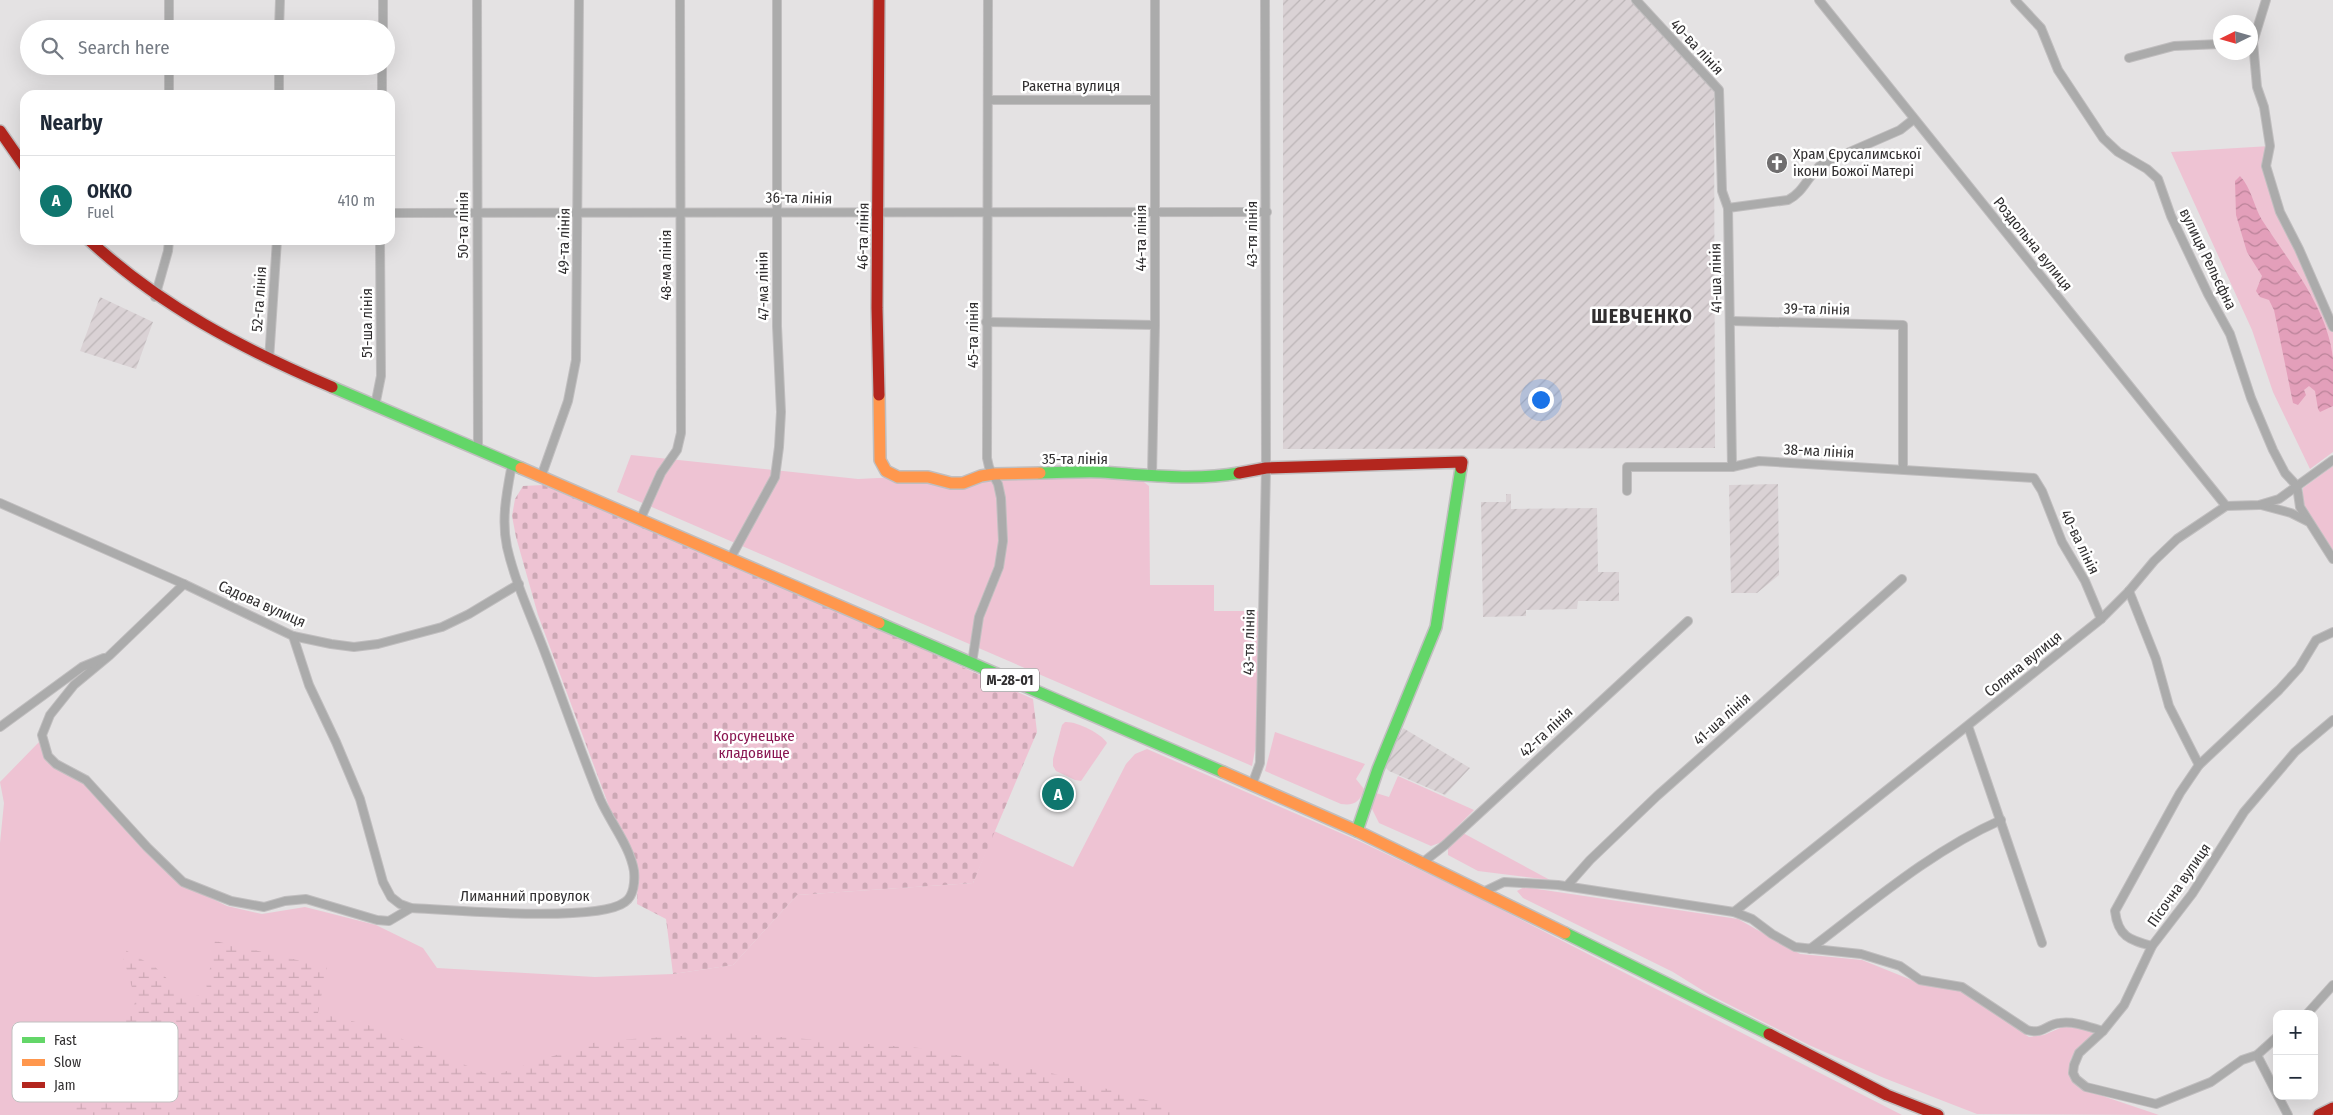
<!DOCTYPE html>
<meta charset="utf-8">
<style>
:root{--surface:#fff;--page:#f2f2f3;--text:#1f2937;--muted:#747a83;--line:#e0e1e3;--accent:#0f766e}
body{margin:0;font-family:"Fira Sans Condensed",sans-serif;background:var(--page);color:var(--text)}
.controls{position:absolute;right:15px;bottom:15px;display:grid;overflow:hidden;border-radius:10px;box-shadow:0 5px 20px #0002}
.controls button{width:45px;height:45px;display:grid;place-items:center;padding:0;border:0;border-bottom:1px solid var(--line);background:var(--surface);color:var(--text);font:25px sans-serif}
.compass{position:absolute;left:2213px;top:15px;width:45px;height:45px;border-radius:50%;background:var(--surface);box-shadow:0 5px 20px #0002;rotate:265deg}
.you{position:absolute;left:1540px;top:399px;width:18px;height:18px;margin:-12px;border:4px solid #fff;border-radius:50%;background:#1a73e8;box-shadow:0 0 0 8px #1a73e833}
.badge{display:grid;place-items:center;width:32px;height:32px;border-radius:50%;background:var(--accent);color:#fff;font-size:16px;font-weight:700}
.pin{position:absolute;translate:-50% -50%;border:2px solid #fff;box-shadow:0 1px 5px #0006}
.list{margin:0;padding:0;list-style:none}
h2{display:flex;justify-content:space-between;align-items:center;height:65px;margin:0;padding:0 20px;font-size:21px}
h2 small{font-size:16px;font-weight:400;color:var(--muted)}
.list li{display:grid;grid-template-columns:32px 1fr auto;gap:15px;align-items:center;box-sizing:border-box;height:90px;padding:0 20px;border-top:1px solid var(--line)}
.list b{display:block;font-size:19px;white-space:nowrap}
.list p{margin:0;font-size:16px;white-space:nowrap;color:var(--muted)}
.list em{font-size:16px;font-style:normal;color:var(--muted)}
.icon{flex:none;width:28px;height:28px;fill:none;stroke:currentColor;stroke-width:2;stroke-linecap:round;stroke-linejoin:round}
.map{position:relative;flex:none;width:2333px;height:1115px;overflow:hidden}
.search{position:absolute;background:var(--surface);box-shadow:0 5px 20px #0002;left:20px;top:20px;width:375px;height:55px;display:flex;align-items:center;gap:12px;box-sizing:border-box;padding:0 18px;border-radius:28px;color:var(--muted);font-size:19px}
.panel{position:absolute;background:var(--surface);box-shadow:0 5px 20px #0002;left:20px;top:90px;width:375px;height:155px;border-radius:15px}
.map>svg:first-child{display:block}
.industrial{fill:url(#industrial-furrows)}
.green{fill:#eec3d3}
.wetland{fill:url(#wetland-marsh)}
.cemetery{fill:url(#cemetery-stones)}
.water{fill:url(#water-waves)}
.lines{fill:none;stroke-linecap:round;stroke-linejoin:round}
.street-casing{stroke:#c0bebf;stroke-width:10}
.fast-casing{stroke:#c0bebf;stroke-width:14}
.slow-casing{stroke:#c0bebf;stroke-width:14}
.jam-casing{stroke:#c0bebf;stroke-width:14}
.street{stroke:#ababab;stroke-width:8}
.fast{stroke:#63d668;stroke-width:11}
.slow{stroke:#ff974d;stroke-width:11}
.jam{stroke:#b3261e;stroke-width:11}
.labels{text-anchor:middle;stroke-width:5;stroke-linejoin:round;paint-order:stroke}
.shield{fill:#fff;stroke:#6f6d6e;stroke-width:1}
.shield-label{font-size:14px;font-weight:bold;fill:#312f30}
.street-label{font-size:15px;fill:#312f30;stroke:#fff}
.poi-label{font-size:15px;fill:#312f30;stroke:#fff;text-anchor:start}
.park-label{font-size:15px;fill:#891651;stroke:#fff}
.district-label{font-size:20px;font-weight:bold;letter-spacing:1px;fill:#312f30;stroke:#fff}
.key{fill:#fff;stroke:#c1c1c1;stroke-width:1}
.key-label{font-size:14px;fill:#312f30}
</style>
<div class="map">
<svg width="2333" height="1115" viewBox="0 0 2333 1115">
<defs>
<pattern id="industrial-furrows" width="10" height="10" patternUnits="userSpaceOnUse" patternTransform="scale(1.25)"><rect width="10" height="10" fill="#dad2d5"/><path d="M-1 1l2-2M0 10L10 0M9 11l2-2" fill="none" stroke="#bcb5b7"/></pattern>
<pattern id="wetland-marsh" width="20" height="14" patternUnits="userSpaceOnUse" patternTransform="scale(1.25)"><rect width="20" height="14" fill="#eec3d3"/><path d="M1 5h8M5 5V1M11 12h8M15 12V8" fill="none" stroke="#cda8b5"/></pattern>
<pattern id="cemetery-stones" width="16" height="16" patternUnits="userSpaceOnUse" patternTransform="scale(1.25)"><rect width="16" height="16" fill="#eec3d3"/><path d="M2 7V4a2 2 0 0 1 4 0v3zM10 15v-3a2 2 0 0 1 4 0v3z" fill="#cda8b5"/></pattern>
<pattern id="water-waves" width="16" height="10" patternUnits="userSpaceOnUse" patternTransform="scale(1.25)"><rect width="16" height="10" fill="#e39fba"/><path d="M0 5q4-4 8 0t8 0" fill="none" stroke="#b98298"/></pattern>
</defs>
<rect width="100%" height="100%" fill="#e4e2e3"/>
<g class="industrial">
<polygon points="1283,0 1632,0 1714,91 1715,448 1283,449"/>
<polygon points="100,297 153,322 136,369 80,351"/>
<polygon points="1778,484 1779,575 1757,593 1731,593 1729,485"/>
<polygon points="1506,494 1511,494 1511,509 1597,508 1598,572 1619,572 1619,601 1578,601 1577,609 1526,610 1526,616 1483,617 1481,502 1506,502"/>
<polygon points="1403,728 1470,768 1445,795 1389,771 1386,768 1387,763"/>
</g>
<g class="green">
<polygon points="2270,146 2266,166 2280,212 2333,327 2333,452 2310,469 2273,392 2252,330 2171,152"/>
<polygon points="631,455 858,479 898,477 951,483 981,476 1136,476 1149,486 1150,585 1214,585 1214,611 1259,611 1256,745 1252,766 617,492"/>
<polygon points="2333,466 2333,550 2303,506 2303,488"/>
<path d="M1065,722C1076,721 1101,733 1107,743L1081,781L1075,780L1056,771L1053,766V759L1062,725Z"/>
<path d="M1275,732L1365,764L1356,779L1364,789C1360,802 1354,806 1341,804L1265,771Z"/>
<polygon points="39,742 47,762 86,783 182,884 227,906 262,914 305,907 376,925 423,948 437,968 595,977 673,974 733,965 797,895 973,883 994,831 1073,867 1126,764 1135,754 1147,749 1359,841 1475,896 1902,1115 0,1115 0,843 4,803 0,782"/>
<polygon points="1398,776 1474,810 1442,842 1431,846 1379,823 1371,807 1376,793 1389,797"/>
<polygon points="1463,833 1550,880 1478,871 1448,855 1448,847"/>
<path d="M1524,887L1738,919L1800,954L1862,960L1919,983L1961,990L2029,1037L2044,1035L2067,1025L2095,1033C2075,1051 2058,1063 2079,1088L2159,1115L1977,1114L1884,1078L1809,1045L1710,995L1673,972L1523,898L1517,891Z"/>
</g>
<polygon class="wetland" points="215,941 327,967 318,1013 368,1025 492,1076 599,1041 731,1033 919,1048 1051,1073 1167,1106 1179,1115 76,1115 82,1044 114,1040 136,1001 120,947 155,967 186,997 205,995"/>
<polygon class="cemetery" points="543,485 810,598 1033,699 1037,732 973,883 797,895 733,965 673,974 666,919 637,904 638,867 610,809 538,615 516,537 512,516 515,499 523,486"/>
<path class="water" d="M2240,176C2251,187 2254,207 2262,220C2289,262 2328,308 2333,359C2333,374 2333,390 2333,406L2320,412L2318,409L2315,391L2309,386L2304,390L2306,395L2298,405L2293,403L2274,310L2269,300L2260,297L2256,291L2262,276L2247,252L2236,215L2235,181Z"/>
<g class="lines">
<g class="street-casing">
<g id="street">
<polyline points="169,0 169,29"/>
<polyline points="477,0 478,450"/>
<polyline points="1636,0 1719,90 1722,191 1728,208 1732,467"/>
<polyline points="1819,0 2226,506"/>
<polyline points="2015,0 2041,28 2058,70 2103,138 2118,152 2147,169 2158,179 2171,216 2208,294 2230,334 2251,398 2273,450 2285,473 2297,486 2300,507 2333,559"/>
<polyline points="2266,0 2253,42 2257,87 2264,107 2270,146 2266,166 2280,212 2299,249 2333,327"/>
<polyline points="279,29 280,0"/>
<polyline points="383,29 383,0"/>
<polyline points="2129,58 2174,46 2220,44"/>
<polyline points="169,66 169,95"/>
<polyline points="279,95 279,66"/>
<polyline points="382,95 382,66"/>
<polyline points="988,100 1154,100"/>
<path d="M1728,208L1788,200C1804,192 1808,175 1822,164L1900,130L1914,119"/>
<polyline points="390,213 1267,212"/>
<polyline points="155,297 168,251 169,240"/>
<polyline points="1731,321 1903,325 1903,469"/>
<polyline points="986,322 1155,325"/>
<polyline points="269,360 277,240"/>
<polyline points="375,406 381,376 380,240"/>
<polyline points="1152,475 1155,325 1155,0"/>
<polyline points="541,477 568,401 576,360 579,0"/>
<polyline points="1627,491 1627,467 1732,467 1759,461 2034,478 2042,491 2062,542 2085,581 2101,619"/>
<polyline points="0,503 184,584 293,636 331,644 354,647 378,644 442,627 469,614 519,584"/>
<polyline points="2261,505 2291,513 2307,521"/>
<polyline points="640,520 661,473 677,450 681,433 680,0"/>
<polyline points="730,559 775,477 779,447 781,412 777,326 777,0"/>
<polyline points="184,584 109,656 74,685 50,715 42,735 48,756 56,764 86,780 147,847 183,882 231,901 264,907 285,901 306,899 377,920 389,921 411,908"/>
<polyline points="2129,591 2156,659 2169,706 2199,765"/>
<path d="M293,636L309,685L336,742L360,799L383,882L391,897L400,904L411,908C451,910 598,923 625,902C634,896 635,881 634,871C630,846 610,822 600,799C580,750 563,700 544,650C531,616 515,582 507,547C501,519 507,491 512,464"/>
<polyline points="972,663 979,617 999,567 1003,541 1001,498 998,484 989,467 987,458 988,0"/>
<polyline points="1968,726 2042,943"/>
<polyline points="0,727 82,667 104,658"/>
<polyline points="1252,785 1260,763 1266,468 1265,0"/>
<polyline points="1422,863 1445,845 1688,621"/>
<polyline points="1567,886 1590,860 1657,796 1902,579"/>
<path d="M1483,892L1504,882L1558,885L1734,912L1752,919L1772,934L1795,947L1861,954L1900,966L1920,980L1962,987L2027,1030C2044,1035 2046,1024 2060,1023C2075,1021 2089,1027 2103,1031"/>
<polyline points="1734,912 2101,619 2129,591 2154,561 2177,539 2226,506 2259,505 2279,499 2333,460"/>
<path d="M2152,946C2130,940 2118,937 2115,911L2180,793L2199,765L2279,690L2299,668L2316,640L2333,632"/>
<path d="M1810,949C1871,903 1931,851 2001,820"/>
<polyline points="2307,1014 2333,985"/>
<polyline points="2277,1037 2257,1055 2242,1060 2211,1082 2156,1104 2086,1087 2076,1079 2073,1073 2074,1065 2079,1053 2103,1031 2124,1005 2152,946 2192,894 2244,812 2295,752 2333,720"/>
<polyline points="2257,1055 2277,1094"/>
<polyline points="2278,1096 2288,1115"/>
</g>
</g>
<g class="fast-casing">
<g id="fast">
<polyline points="332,387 521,468"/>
<path d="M1040,473C1060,473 1081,471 1101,472C1147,475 1193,481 1239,473"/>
<polyline points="879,623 1223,772"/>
<polyline points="1357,831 1378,769 1436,627 1461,468"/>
<polyline points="1565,933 1769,1034"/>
</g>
</g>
<g class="slow-casing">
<g id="slow">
<polyline points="879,395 880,460 886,471 898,477 928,477 951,483 963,483 981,476 994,474 1040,473"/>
<polyline points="521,468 879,623"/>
<polyline points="1223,772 1357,831 1565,933"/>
</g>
</g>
<g class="jam-casing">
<g id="jam">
<polyline points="0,131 25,167"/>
<path d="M89,240C160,306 243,349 332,387"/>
<polyline points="879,395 877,308 879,0"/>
<polyline points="1239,473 1266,468 1462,462 1461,468"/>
<polyline points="1769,1034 1887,1095 1938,1115"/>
<polyline points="2319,1115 2333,1108"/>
</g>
</g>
<use href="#street" class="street"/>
<use href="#fast" class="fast"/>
<use href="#slow" class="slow"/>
<use href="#jam" class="jam"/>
</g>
<defs>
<g id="church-disc" transform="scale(1.125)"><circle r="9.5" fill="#706e6f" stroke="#fff"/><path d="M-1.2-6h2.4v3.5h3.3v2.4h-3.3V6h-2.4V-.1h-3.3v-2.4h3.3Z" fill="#fff"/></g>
</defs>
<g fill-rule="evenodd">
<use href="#church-disc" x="1777" y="163"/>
</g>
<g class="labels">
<rect class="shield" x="981" y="668.5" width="58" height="23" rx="4"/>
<g class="shield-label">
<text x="1010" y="685">М-28-01</text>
</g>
<g class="street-label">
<text transform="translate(1697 47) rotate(47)" y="5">40-ва лінія</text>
<text x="1071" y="91">Ракетна вулиця</text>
<text transform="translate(799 198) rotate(1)" y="5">36-та лінія</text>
<text transform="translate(463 225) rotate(-90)" y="5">50-та лінія</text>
<text transform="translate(1252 234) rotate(-90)" y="5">43-тя лінія</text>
<text transform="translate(863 236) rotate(-89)" y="5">46-та лінія</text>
<text transform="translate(1141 238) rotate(-90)" y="5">44-та лінія</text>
<text transform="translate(564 241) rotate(-89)" y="5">49-та лінія</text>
<text transform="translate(2033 244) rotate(51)" y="5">Роздольна вулиця</text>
<text transform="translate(2208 259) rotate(64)" y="5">вулиця Рельєфна</text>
<text transform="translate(666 265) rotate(-90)" y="5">48-ма лінія</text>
<text transform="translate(1716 278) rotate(-91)" y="5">41-ша лінія</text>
<text transform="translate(763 286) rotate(-91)" y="5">47-ма лінія</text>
<text transform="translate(259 299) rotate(-86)" y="5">52-га лінія</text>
<text transform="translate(1817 309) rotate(1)" y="5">39-та лінія</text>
<text transform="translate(367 323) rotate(-90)" y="5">51-ша лінія</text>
<text transform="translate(973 335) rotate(-90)" y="5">45-та лінія</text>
<text transform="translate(1819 451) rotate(3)" y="5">38-ма лінія</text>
<text x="1075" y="464">35-та лінія</text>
<text transform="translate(2080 542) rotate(64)" y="5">40-ва лінія</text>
<text transform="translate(262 604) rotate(24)" y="5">Садова вулиця</text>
<text transform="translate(1249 642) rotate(-89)" y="5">43-тя лінія</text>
<text transform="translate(2023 664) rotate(-39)" y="5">Соляна вулиця</text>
<text transform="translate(1722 719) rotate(-42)" y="5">41-ша лінія</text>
<text transform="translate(1546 732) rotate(-43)" y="5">42-га лінія</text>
<text transform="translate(2179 885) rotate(-55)" y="5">Пісочна вулиця</text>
<text x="525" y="901">Лиманний провулок</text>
</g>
<g class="poi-label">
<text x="1793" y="159">Храм Єрусалимської<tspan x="1793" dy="17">ікони Божої Матері</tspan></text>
</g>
<g class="park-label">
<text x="754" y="741">Корсунецьке<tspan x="754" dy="17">кладовище</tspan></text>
</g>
<g class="district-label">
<text x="1642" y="323">ШЕВЧЕНКО</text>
</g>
</g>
<rect x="12" y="1022" width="166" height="80" rx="8" class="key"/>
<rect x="22" y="1037" width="23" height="6" fill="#63d668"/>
<rect x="22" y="1059" width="23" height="7" fill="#ff974d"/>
<rect x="22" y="1082" width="23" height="6" fill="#b3261e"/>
<g class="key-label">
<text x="54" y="1045">Fast</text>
<text x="54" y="1067">Slow</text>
<text x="54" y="1090">Jam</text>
</g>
</svg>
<div class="controls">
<button>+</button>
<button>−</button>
</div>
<svg class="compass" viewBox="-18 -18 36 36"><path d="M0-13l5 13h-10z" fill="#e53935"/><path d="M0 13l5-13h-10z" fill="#747a83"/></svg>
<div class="you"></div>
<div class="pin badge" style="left:1058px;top:794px">A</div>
<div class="search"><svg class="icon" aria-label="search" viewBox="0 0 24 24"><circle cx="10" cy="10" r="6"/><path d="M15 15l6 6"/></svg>Search here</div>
<section class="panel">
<h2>Nearby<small></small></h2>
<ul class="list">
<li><span class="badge">A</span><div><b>ОККО</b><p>Fuel</p></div><em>410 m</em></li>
</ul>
</section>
</div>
